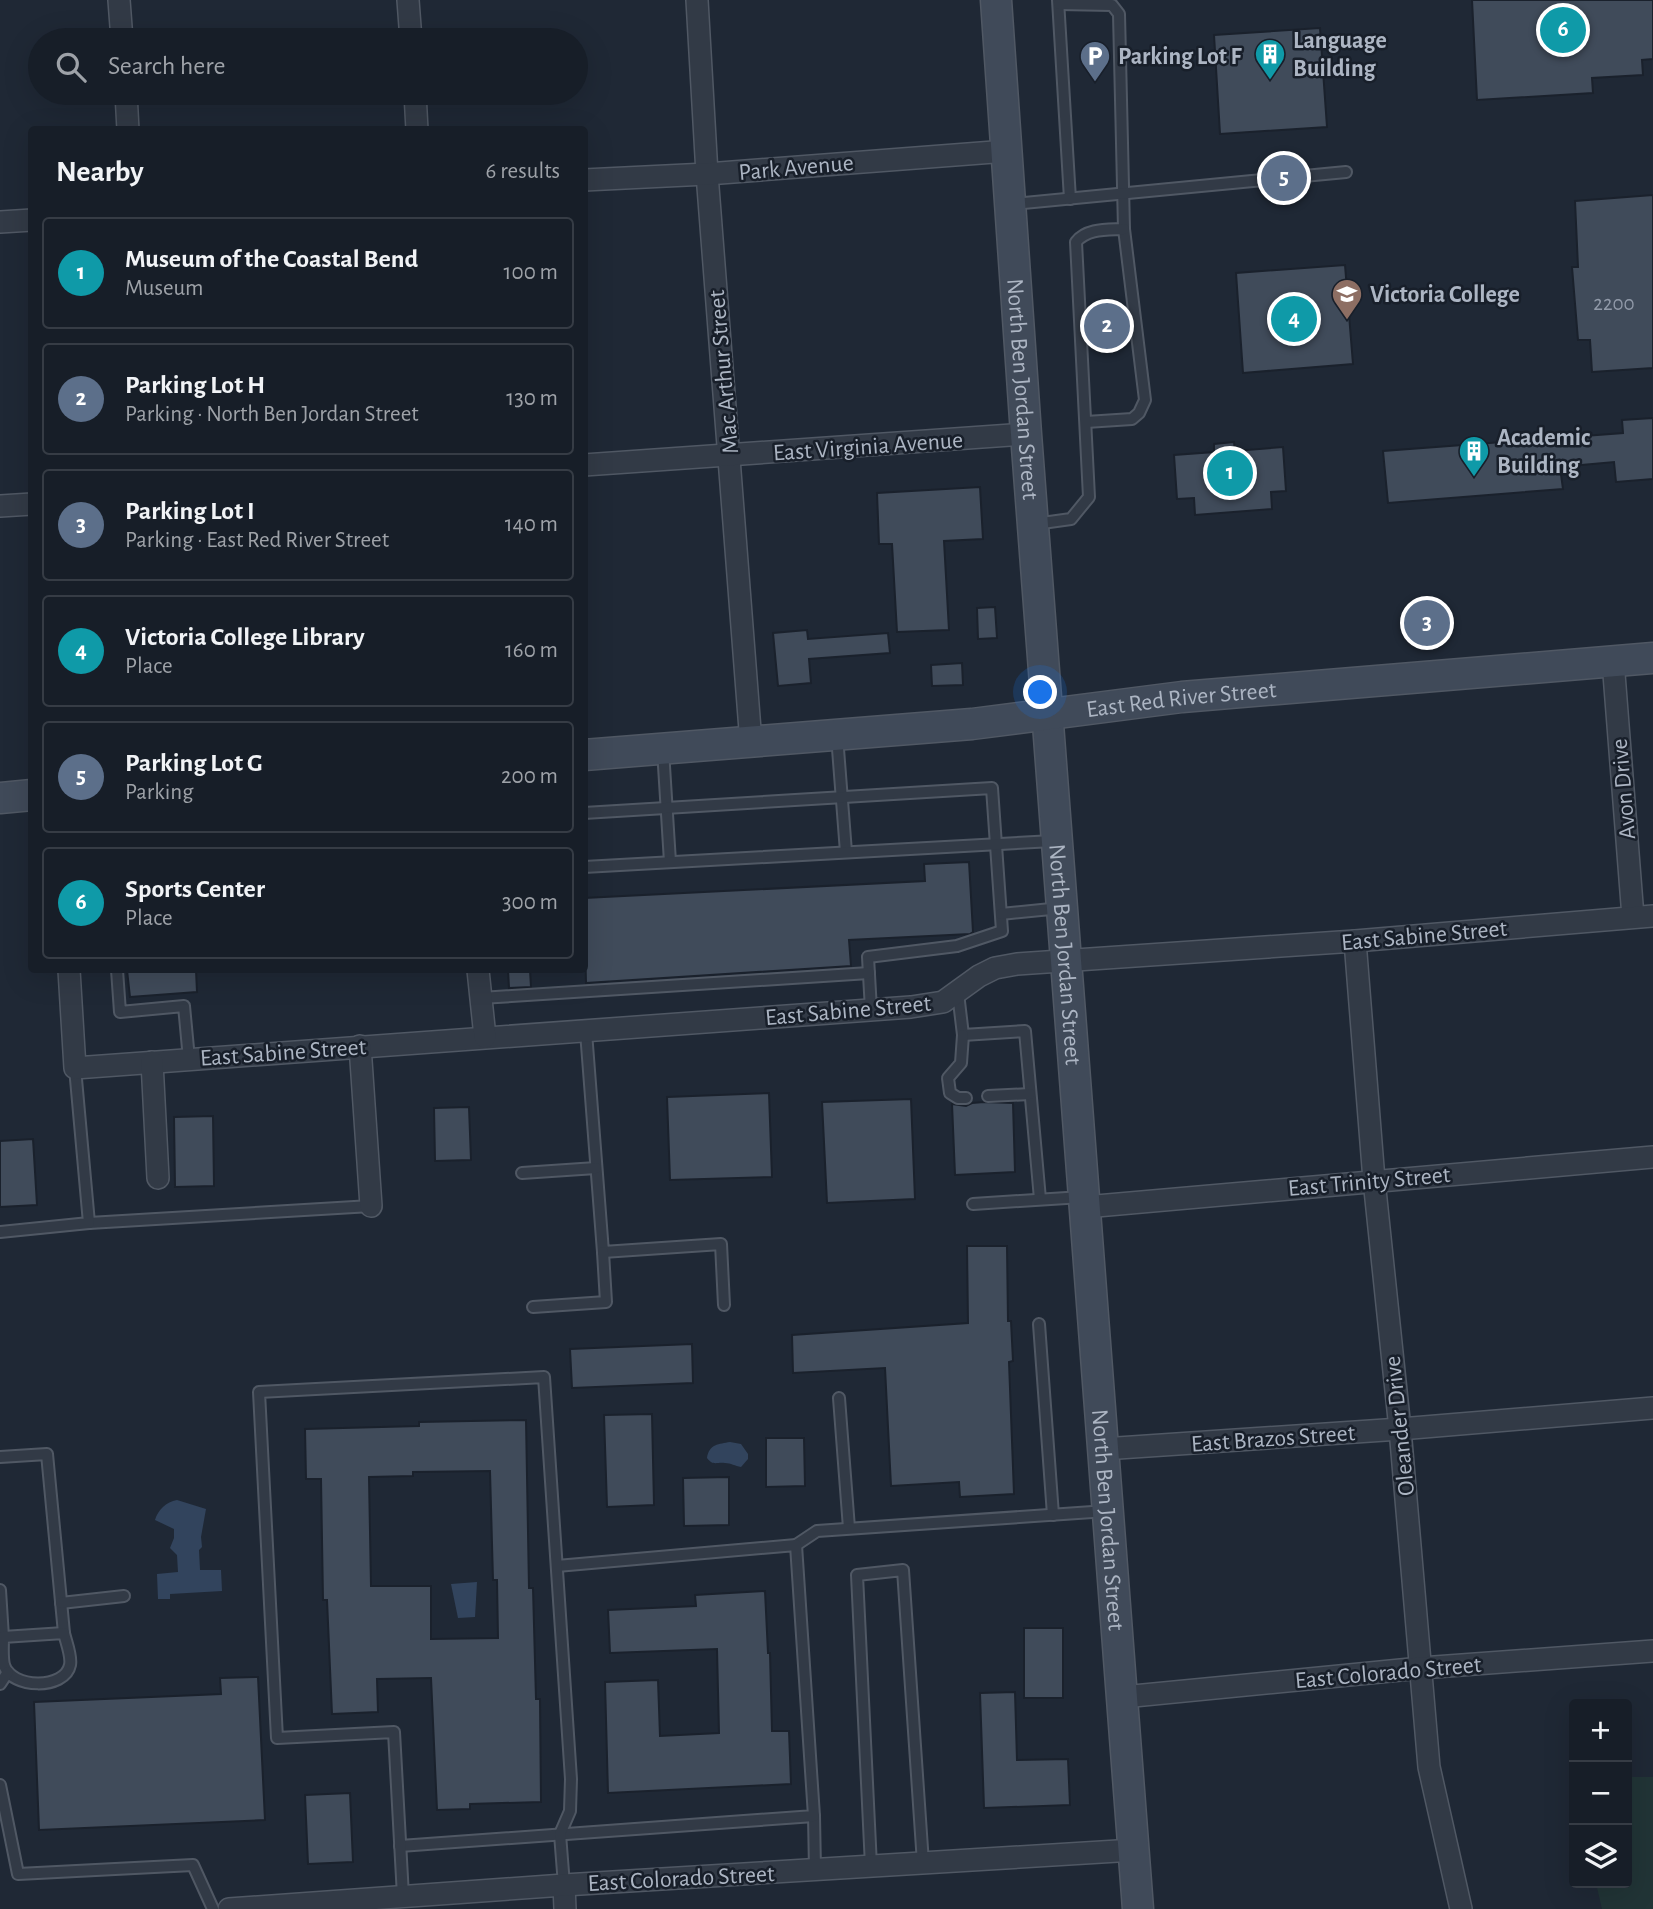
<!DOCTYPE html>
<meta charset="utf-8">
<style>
:root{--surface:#171e28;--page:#242b34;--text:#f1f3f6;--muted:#9ea2a8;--line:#363c45;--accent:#8c9099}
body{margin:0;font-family:"Alegreya Sans",sans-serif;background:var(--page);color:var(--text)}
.controls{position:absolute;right:21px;bottom:21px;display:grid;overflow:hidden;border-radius:7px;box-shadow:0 7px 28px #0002}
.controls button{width:63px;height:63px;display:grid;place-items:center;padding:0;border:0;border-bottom:2px solid var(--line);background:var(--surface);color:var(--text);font:35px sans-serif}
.you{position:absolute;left:1041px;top:693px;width:24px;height:24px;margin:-18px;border:5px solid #fff;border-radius:50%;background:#1a73e8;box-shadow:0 0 0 10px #1a73e833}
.badge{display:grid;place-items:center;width:46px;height:46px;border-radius:50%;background:var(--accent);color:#fff;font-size:23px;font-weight:700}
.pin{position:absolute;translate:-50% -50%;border:4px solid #fff;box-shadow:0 2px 7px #0006}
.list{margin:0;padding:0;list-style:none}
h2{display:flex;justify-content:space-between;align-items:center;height:91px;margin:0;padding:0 28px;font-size:30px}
h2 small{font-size:23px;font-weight:400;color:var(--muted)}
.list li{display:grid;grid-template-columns:46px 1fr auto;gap:21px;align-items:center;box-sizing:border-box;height:112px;margin:0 14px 14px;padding:0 14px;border:2px solid var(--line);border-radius:7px}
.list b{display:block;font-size:26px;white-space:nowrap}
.list p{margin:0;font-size:23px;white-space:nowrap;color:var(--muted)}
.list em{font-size:23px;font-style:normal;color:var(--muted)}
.icon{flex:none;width:38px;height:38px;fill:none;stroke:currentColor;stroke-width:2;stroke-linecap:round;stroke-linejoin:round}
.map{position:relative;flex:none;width:1653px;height:1909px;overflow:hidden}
.search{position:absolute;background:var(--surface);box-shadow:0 7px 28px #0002;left:28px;top:28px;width:560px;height:77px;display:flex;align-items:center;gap:18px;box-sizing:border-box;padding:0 24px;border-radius:38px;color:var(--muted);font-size:26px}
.panel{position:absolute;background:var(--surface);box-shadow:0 7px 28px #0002;left:28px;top:126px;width:560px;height:847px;border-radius:7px}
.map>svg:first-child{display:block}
.green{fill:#213436}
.water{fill:#32445d}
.building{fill:#404b5a;stroke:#1a212c;stroke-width:2;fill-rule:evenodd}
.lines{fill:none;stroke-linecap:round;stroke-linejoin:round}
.lane-casing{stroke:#505864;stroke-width:14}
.street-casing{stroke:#505864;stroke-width:24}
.secondary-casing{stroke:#505864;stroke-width:33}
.lane{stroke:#323a46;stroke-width:10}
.street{stroke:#323a46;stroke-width:21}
.secondary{stroke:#404a59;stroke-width:30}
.labels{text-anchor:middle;stroke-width:5;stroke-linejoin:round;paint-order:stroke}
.number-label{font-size:21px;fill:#919aa9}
.poi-label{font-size:24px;font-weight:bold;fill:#acb5c3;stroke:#181f2a;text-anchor:start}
.street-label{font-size:24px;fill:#acb5c3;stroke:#181f2a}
</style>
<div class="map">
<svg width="1653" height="1909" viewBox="0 0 1653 1909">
<rect width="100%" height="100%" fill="#1f2835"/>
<polygon class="green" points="1627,1777 1653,1777 1653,1909 1602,1909 1596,1883 1627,1883"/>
<g class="water">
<path d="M730,1442L741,1444L748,1454V1459L741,1467C735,1466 731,1463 725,1463C716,1462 713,1466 707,1458C709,1444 719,1444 730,1442Z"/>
<path d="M177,1500L206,1509L201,1537L202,1547L199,1550L200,1570H221L222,1591L170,1594V1599H158L157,1574L178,1572L177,1555L170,1548L174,1538V1529L155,1520C158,1510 166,1502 177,1500Z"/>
<polygon points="477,1582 475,1617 458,1618 451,1584"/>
</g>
<g class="building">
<polygon points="1472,0 1653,0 1653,59 1642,60 1643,75 1592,78 1593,93 1477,100"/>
<polygon points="1320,28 1327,127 1220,134 1214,35"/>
<polygon points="1653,195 1653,368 1592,372 1590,340 1578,340 1572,267 1578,267 1575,201"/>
<polygon points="1345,265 1353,364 1243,373 1236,273"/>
<polygon points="1653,418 1653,479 1616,482 1614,462 1560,467 1563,489 1388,503 1383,451 1623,433 1622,420"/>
<polygon points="1234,442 1235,451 1283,447 1286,491 1271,492 1272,509 1195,515 1194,498 1177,499 1174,455 1214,452 1214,444"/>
<polygon points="980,487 983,539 944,541 949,630 897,632 892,544 879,544 877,493"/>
<polygon points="995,607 997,638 978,639 977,608"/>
<polygon points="807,630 808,639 888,633 890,653 809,659 811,683 778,686 773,633"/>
<polygon points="962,663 963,685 932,686 931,665"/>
<polygon points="969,862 973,932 970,934 849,940 851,966 586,983 584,898 925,881 924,864"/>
<polygon points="127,970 196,970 197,992 130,997"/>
<polygon points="508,970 530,970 531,987 509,988"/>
<polygon points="769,1093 772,1177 670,1180 667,1097"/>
<polygon points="911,1099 915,1199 827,1203 822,1102"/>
<polygon points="984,1102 1013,1103 1015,1172 955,1175 952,1104 966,1106 972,1103"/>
<polygon points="469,1107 471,1160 435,1161 434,1108"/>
<polygon points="213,1116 214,1186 175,1187 174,1117"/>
<polygon points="33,1139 37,1205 0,1207 0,1141"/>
<polygon points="967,1246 1007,1246 1008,1321 1011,1321 1013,1361 1009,1362 1014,1494 960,1497 959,1482 891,1486 885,1368 793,1373 792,1335 968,1323"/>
<polygon points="692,1344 693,1383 572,1388 570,1349"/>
<polygon points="652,1414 654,1505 607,1507 604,1415"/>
<path d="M526,1420L529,1588H533L536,1699H540L541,1802L470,1804V1809L437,1810L431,1678L377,1679L378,1712L332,1714L327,1600H323L321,1479H306L305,1429L419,1426V1422ZM490,1471L493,1580H497L498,1638L431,1639V1586H371L369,1477L413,1476V1472Z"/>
<polygon points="766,1438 804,1438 805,1486 766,1487"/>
<polygon points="729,1477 729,1525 684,1526 683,1478"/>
<polygon points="765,1591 768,1653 770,1653 772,1731 789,1731 791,1784 608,1793 605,1682 658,1680 660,1736 719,1733 717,1649 610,1653 608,1610 696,1606 695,1595"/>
<rect x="1024" y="1628" width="39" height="70"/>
<polygon points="258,1677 265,1820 39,1830 34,1702 221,1694 220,1678"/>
<polygon points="1015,1692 1017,1760 1068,1759 1070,1805 984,1808 980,1693"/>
<polygon points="350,1793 353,1862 308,1864 305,1795"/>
</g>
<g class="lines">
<g class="lane-casing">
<g id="lane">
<polyline points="1058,0 1070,199"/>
<polyline points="1059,4 1112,5 1119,14 1124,229 1145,400 1139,413 1132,419 1086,422"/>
<polyline points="1013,204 1346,172"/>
<path d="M1035,524L1071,519L1089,497L1076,242C1087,228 1108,230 1124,229"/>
<polyline points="837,736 846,852"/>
<polyline points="663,750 670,862"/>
<polyline points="584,813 992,788 1002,931 957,946 868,957 871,1010"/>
<polyline points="584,867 1053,841"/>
<polyline points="1001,914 1061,908"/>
<polyline points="117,970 120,1012 184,1006 189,1059"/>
<polyline points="958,993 963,1035 1025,1031 1040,1199"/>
<polyline points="481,998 869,973"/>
<polyline points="586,1032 603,1252 721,1244 724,1305"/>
<polyline points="963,1035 961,1063 948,1078 950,1093 958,1098 966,1098"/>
<polyline points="988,1096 1030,1094"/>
<polyline points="522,1173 596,1168"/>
<polyline points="973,1204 1082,1197"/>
<polyline points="89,1223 371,1206"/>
<polyline points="0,1232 89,1223 75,1068"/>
<polyline points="533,1307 606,1302 603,1252"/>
<polyline points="1039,1324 1053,1515"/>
<polyline points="839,1398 849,1528"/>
<polyline points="0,1457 47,1454 64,1633"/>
<polyline points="796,1545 817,1531 1107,1511"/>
<polyline points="0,1590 3,1637 0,1638"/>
<polyline points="61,1603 124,1596"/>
<path d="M64,1633C66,1642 72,1656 70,1665C65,1690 11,1689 4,1665C2,1657 3,1646 3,1637Z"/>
<polyline points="0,1684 8,1672"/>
<polyline points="0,1785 18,1874 193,1865 213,1909"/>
<polyline points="814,1816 815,1870"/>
<polyline points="400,1846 814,1816 796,1545 557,1566"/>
<polyline points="871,1866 857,1575 903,1570 923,1863"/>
<polyline points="403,1896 394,1732 277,1738 259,1392 544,1377 571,1779 570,1811 560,1834 564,1885"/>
</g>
</g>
<g class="street-casing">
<g id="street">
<polyline points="119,0 122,40"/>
<polyline points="408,0 411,40"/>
<polyline points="697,0 707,174 751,743"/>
<polyline points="126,93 128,130"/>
<polyline points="415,93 417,130"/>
<polyline points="584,180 707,174 1007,151"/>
<polyline points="0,222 32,220"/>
<polyline points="584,465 1026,434"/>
<polyline points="0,506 32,504"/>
<polyline points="1613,661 1633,917"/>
<polyline points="1355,941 1374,1180 1400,1429 1429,1767 1461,1909"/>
<polyline points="69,970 75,1068 911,1007 943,1002 979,976 995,968 1017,964 1355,941 1653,916"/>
<polyline points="478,970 485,1037"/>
<polyline points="360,1046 371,1206"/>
<polyline points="152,1062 158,1178"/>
<polyline points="1085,1207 1653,1157"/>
<polyline points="1103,1449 1400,1429 1653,1408"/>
<polyline points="1123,1697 1421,1668 1653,1651"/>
<polyline points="564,1885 565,1909"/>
<polyline points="229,1909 564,1885 1134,1850"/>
</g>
</g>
<g class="secondary-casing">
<g id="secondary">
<path id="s1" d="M996,0L1026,434L1138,1909"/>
<path id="s2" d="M584,755L972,724L1182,697L1653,658"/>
<polyline points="0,798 32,795"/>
</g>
</g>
<use href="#lane" class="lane"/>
<use href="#street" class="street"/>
<use href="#secondary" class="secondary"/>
</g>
<defs>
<g id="building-pin" transform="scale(1.575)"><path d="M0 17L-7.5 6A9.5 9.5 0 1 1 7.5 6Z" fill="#0f9aa8" stroke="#181f2a"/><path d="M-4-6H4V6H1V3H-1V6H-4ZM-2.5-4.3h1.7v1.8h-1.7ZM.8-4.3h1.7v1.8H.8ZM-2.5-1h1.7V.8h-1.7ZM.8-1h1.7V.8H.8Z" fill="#fff"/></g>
<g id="parking-pin" transform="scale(1.575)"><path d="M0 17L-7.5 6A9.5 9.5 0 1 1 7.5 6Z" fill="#5c6f8a" stroke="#181f2a"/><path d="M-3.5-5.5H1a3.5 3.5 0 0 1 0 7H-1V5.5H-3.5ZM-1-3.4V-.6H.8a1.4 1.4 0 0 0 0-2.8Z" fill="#fff"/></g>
<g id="university-pin" transform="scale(1.575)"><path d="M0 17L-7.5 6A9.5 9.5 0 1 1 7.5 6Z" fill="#8d6e63" stroke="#181f2a"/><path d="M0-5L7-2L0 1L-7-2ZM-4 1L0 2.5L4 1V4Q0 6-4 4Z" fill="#fff"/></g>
</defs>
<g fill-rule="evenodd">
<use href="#building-pin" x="1270" y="54"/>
<use href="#parking-pin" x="1095" y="56"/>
<use href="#university-pin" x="1347" y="294"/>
<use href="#building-pin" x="1474" y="451"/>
</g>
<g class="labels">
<g class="number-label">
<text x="1614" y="310">2200</text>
</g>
<g class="poi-label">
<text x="1293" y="48">Language<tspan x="1293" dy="28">Building</tspan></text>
<text x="1118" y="64">Parking Lot F</text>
<text x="1370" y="302">Victoria College</text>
<text x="1497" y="445">Academic<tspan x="1497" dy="28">Building</tspan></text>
</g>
<g class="street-label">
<text transform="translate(796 167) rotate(-5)" y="8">Park Avenue</text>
<text transform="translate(723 372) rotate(-95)" y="8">Mac Arthur Street</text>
<text dy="8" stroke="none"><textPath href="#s1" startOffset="390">North Ben Jordan Street</textPath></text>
<text transform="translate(868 446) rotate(-4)" y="8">East Virginia Avenue</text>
<text dy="8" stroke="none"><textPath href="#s2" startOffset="600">East Red River Street</textPath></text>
<text transform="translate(1623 789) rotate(-95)" y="8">Avon Drive</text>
<text transform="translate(1424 935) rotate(-5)" y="8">East Sabine Street</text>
<text dy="8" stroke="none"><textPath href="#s1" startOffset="957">North Ben Jordan Street</textPath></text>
<text transform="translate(848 1010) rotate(-5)" y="8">East Sabine Street</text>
<text transform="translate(283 1052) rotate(-4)" y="8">East Sabine Street</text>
<text transform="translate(1369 1181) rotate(-5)" y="8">East Trinity Street</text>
<text transform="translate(1399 1426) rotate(-96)" y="8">Oleander Drive</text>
<text transform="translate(1273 1438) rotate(-4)" y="8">East Brazos Street</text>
<text dy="8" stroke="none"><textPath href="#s1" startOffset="1524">North Ben Jordan Street</textPath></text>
<text transform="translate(1388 1672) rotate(-5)" y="8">East Colorado Street</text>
<text transform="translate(681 1878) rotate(-3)" y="8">East Colorado Street</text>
</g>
</g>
</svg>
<div class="controls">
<button>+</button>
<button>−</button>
<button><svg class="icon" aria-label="layers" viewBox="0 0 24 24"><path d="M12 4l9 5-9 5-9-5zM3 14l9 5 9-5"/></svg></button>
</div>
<div class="you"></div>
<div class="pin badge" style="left:1230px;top:473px;background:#0f9aa8">1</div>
<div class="pin badge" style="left:1107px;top:326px;background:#5c6f8a">2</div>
<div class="pin badge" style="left:1427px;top:623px;background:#5c6f8a">3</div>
<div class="pin badge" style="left:1294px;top:319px;background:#0f9aa8">4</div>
<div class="pin badge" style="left:1284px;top:178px;background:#5c6f8a">5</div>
<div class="pin badge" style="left:1563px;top:30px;background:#0f9aa8">6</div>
<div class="search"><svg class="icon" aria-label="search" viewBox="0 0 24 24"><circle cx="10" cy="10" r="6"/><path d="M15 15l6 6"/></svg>Search here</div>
<section class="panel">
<h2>Nearby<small>6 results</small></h2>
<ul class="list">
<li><span class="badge" style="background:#0f9aa8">1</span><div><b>Museum of the Coastal Bend</b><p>Museum</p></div><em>100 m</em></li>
<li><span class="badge" style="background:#5c6f8a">2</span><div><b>Parking Lot H</b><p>Parking · North Ben Jordan Street</p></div><em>130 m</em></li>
<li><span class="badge" style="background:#5c6f8a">3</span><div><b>Parking Lot I</b><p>Parking · East Red River Street</p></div><em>140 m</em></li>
<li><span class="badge" style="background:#0f9aa8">4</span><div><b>Victoria College Library</b><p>Place</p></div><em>160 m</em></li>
<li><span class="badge" style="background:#5c6f8a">5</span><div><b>Parking Lot G</b><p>Parking</p></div><em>200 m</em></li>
<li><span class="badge" style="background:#0f9aa8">6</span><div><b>Sports Center</b><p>Place</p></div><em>300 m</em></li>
</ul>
</section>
</div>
